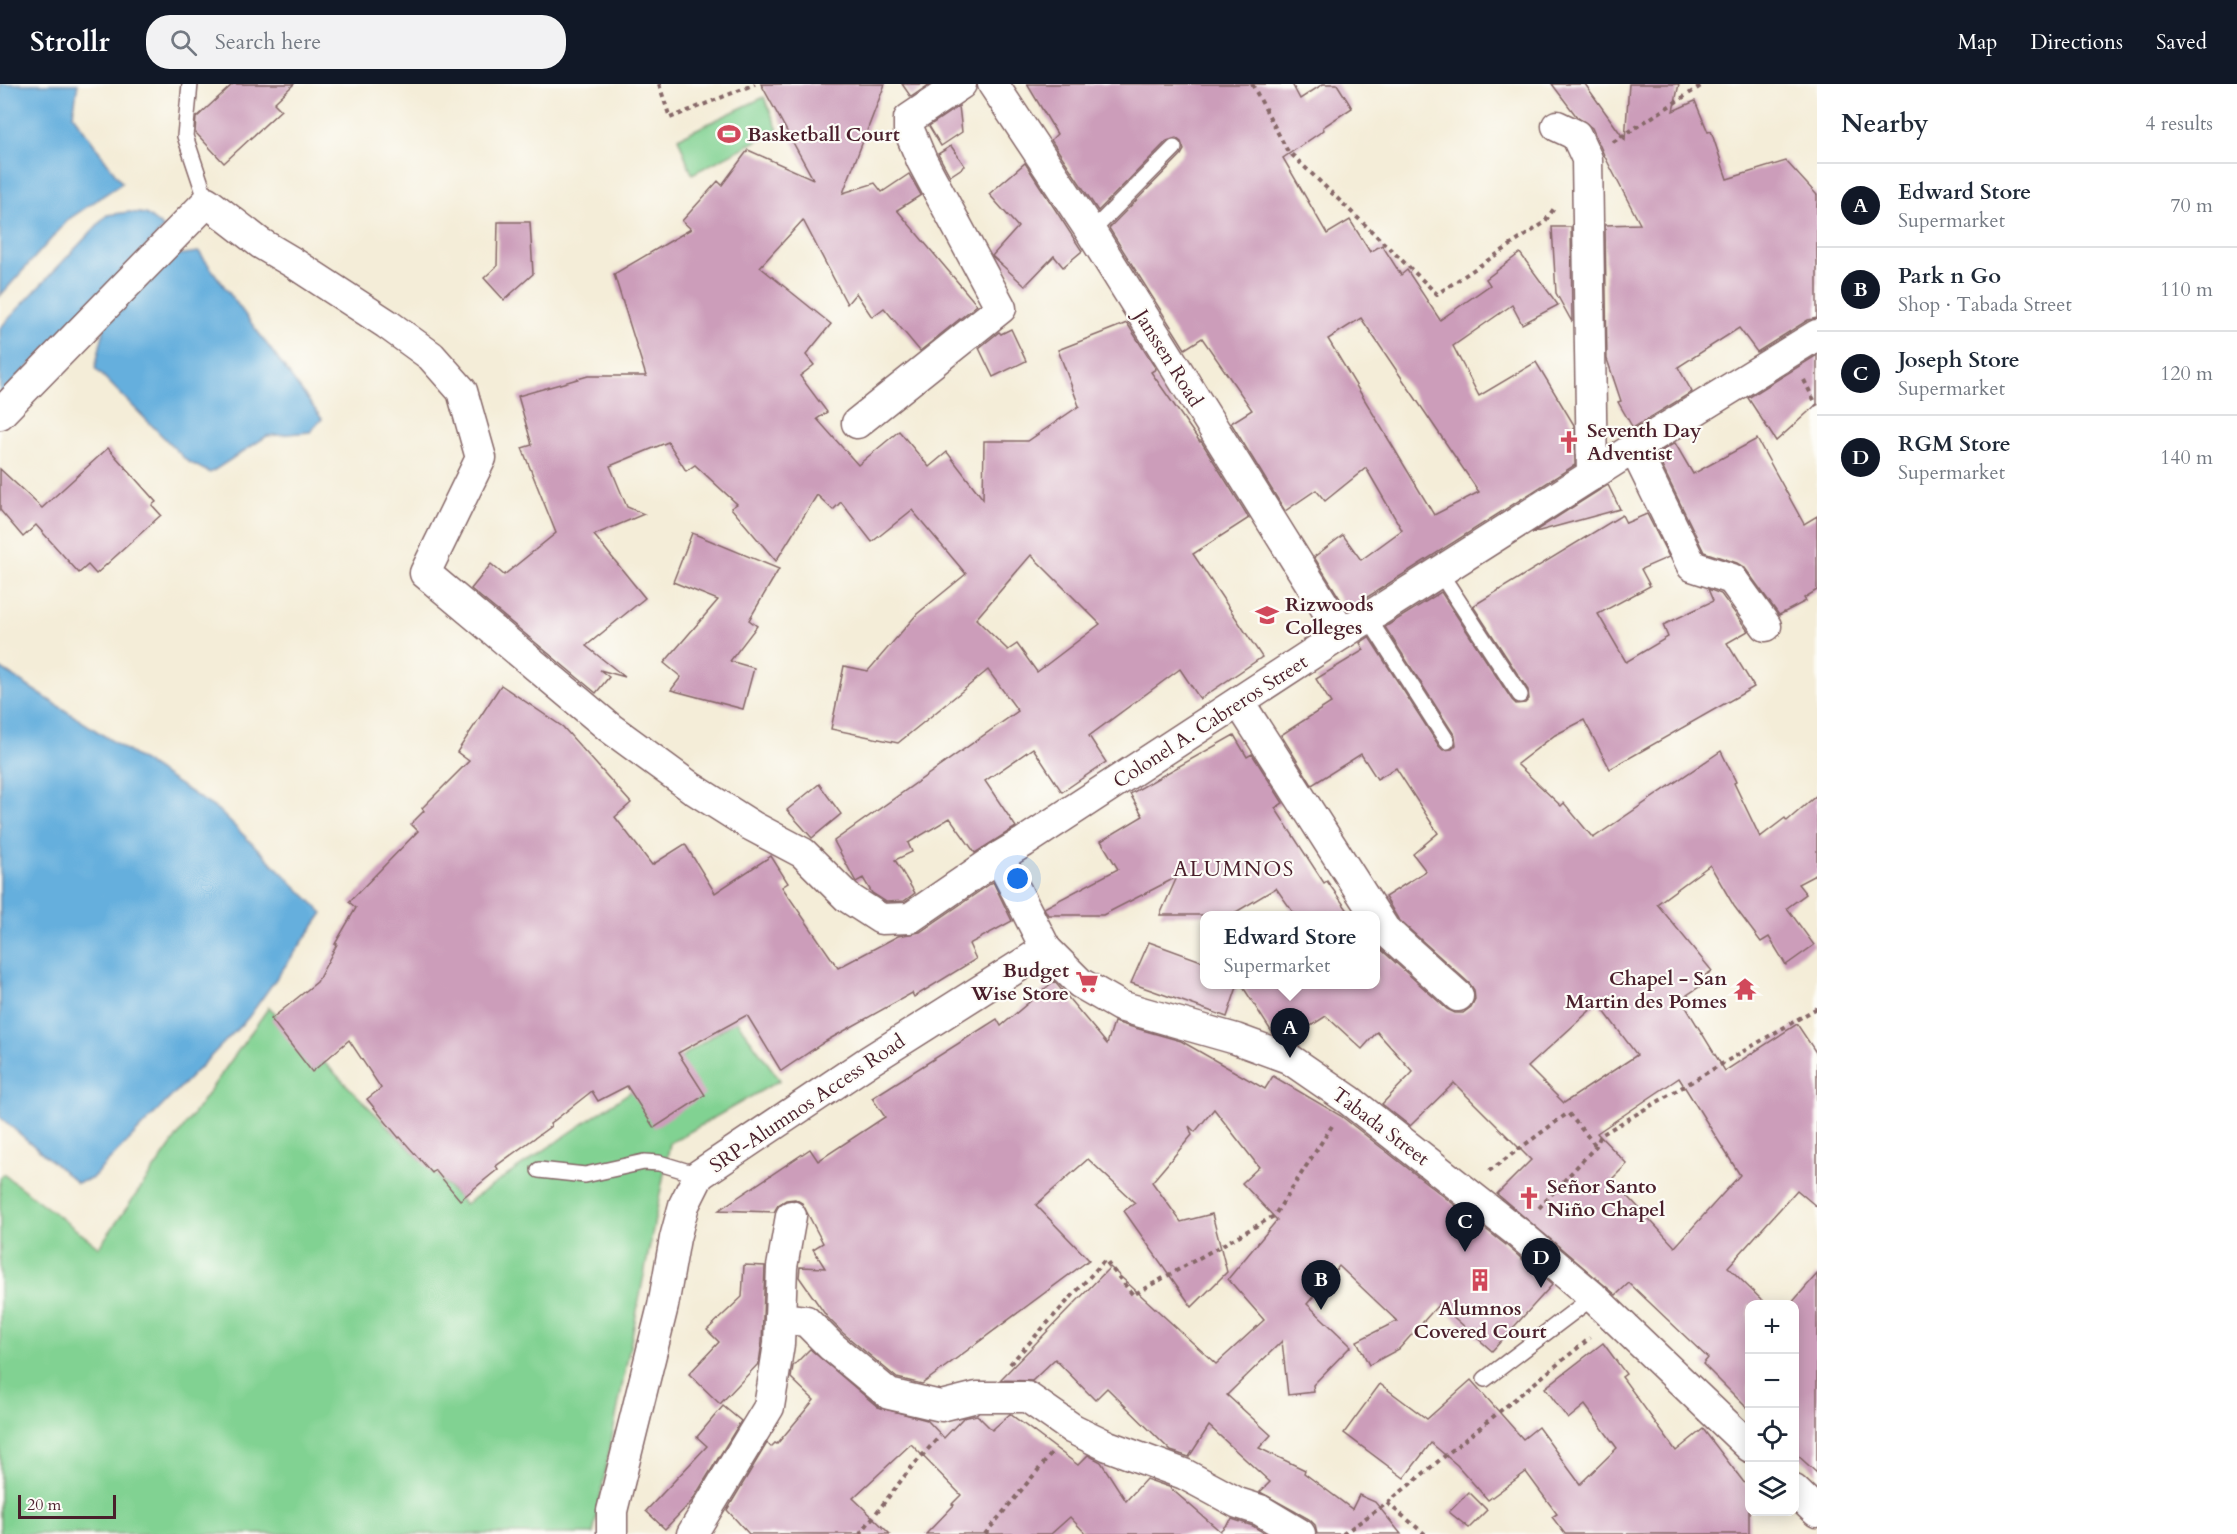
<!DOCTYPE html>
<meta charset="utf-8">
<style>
:root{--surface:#fff;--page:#f2f2f3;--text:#1f2937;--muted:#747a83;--line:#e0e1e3;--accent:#111827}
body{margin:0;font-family:Cardo,serif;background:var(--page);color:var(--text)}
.controls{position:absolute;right:18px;bottom:18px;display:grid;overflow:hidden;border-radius:12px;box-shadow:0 3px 15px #0003}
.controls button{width:54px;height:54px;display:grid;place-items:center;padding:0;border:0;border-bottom:2px solid var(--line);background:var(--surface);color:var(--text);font:30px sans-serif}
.scale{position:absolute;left:18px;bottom:15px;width:98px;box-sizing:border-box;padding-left:6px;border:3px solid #4a1f2b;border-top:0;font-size:16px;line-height:21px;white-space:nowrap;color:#4a1f2b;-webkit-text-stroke:4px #fdfcf7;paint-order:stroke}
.you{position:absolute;left:1018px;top:795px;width:21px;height:21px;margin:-15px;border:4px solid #fff;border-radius:50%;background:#1a73e8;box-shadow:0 0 0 9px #1a73e833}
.badge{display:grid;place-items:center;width:39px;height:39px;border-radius:50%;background:var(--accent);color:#fff;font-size:20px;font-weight:700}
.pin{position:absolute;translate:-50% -50px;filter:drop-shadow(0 2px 3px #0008)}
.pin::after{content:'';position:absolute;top:32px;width:21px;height:18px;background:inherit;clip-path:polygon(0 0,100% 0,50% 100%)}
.popup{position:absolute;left:1200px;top:827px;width:180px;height:78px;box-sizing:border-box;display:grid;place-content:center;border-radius:12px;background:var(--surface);filter:drop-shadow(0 2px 4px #0005);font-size:20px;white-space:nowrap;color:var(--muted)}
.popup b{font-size:22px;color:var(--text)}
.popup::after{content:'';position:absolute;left:50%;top:100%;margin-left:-12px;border:12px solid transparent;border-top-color:var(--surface)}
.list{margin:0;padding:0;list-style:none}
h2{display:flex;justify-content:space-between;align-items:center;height:78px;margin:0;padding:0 24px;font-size:26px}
h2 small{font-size:20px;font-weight:400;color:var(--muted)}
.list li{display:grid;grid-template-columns:39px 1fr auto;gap:18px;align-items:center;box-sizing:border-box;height:84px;padding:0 24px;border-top:2px solid var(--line)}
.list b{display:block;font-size:22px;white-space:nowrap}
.list p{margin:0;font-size:20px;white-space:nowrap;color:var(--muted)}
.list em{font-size:20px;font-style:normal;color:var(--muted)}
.icon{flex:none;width:33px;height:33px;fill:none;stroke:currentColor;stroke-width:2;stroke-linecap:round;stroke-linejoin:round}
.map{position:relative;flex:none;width:1817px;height:1450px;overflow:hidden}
header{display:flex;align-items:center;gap:36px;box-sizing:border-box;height:84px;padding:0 30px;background:var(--accent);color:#fff}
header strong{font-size:28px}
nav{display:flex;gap:33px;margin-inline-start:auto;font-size:21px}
.search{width:420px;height:54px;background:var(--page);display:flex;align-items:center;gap:15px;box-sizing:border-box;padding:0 21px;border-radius:24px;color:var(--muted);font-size:22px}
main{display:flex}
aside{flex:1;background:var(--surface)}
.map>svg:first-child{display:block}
.green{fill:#81d292;stroke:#66785e;stroke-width:1.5}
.water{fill:#65afdd;stroke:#586784;stroke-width:1.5}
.building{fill:#cc9dba;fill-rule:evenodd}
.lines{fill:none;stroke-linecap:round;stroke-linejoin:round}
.service-casing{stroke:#866768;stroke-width:18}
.minor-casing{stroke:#866768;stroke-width:33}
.path{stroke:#866768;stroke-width:4;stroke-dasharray:4.5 4.5;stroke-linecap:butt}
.service{stroke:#fff;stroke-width:15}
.minor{stroke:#fff;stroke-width:30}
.labels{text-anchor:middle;stroke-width:4.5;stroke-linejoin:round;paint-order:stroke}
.poi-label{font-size:20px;font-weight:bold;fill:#4a1f2b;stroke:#fdfcf7;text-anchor:start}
.street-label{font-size:20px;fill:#4a1f2b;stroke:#fdfcf7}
.neighbourhood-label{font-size:21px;letter-spacing:1.5px;fill:#4a1f2b;stroke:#fdfcf7}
</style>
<header>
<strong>Strollr</strong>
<div class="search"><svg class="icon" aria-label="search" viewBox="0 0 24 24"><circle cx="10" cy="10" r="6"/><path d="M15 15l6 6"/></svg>Search here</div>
<nav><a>Map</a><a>Directions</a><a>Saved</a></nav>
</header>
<main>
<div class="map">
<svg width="1817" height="1450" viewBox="0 0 1817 1450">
<rect width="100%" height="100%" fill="#fdfcf7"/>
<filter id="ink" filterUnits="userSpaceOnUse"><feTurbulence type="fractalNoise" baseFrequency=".0167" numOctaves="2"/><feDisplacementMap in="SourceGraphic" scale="12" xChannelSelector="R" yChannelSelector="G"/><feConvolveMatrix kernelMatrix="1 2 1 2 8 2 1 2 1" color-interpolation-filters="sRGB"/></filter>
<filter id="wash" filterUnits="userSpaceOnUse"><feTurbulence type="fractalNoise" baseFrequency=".008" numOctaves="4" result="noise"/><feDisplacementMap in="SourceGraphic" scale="24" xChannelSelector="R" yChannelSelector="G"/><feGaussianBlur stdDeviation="1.35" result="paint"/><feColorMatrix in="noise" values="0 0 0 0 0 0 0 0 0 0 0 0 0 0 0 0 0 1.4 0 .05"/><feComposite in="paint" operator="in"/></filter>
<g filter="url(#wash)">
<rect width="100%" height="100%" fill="#f4edd8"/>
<g class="green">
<polygon points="764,13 778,46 692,90 678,54"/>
<polygon points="269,923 465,1120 736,936 780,996 670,1059 593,1450 0,1450 0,1094 3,1090 99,1163"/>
</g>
<g class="water">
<polygon points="0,0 78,0 73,31 122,99 69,135 0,212"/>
<polygon points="129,128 146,130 164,144 0,312 0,244 107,131"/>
<polygon points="199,168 322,335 310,348 267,352 210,389 187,377 95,284 106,237 176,171"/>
<polygon points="0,584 218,726 323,829 248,934 91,1095 77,1099 0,1033"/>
</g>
<g id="blocks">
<g class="building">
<polygon points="233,0 294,0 274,19 281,26 224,79 195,48 196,34"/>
<path d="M761,0H885L843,109L875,99L882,108L909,90L921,111L897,126L977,221L920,267L884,224L872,233L856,209L847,220L803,136L760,183L831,240L806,271L814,281L800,292L827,328L817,335L858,381L899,347L929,383L947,368L983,415L984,357H1028L1079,322L1058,266L1127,239L1156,285L1151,288L1200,358L1201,357L1249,434L1193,470L1262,573L1200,615L1180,585L1089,652L1106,678L1062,708L1033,664L985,697L1016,743L975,769L950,734L908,759L912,768L895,776L915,809L904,817L886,818L872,809L863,794L856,798L834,757L1018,627L988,586L898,659L831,645L844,582L868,587L917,530L966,490L912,426L872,458L841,418L833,426L817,411L776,477L731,424L737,420L695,381L686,387L668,358L610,382L627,423L644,430L594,451L645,514L586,562L625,593L600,586L609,593L596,609L471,505L491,480L504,491L556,449L522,364L532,361L518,312L588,292H646L614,190L691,145L682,137L718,97L722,101L748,66L813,95ZM1031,471L1100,540L1037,588L1017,560L1008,566L976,535Z"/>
<polygon points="902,0 930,0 911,13"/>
<path d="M1027,0H1292L1300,15L1323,0H1337L1352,24L1323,43L1324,46L1283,74L1327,150L1350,136L1370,168L1382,161L1401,191L1407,186L1440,236L1490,201L1486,195L1520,169L1558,221L1522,240L1512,221L1453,262L1479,312L1536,278L1574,341L1575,381L1347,526L1314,473L1343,451L1361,476L1402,446L1366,384L1325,417L1316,406L1285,427L1231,339L1252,326L1202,254L1185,265L1109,144L1181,71L1184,66L1181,58L1176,54L1167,57L1098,127L1051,56L1057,50ZM1361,234L1479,408L1434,431L1328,255Z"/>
<polygon points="1552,0 1585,0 1625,56 1629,0 1679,0 1673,27 1695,17 1708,48 1711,47 1727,95 1786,77 1817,111 1817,234 1808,236 1757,268 1739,244 1678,283 1692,308 1633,344 1618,318 1621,317 1607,275 1605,141 1640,140 1604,71 1592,44 1577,33"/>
<polygon points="959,22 962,48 941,62 929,42"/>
<polygon points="951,62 965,82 950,92 938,70"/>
<polygon points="1025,79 1082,167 1063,183 1054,172 1025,202 992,172 1018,143 989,110"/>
<polygon points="498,138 530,138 533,190 504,216 484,194 497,182"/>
<polygon points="1552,143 1571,143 1572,238 1556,209"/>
<polygon points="1011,245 1026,277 993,293 979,264 999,248 1001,250"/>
<polygon points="1817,271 1817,320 1776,357 1748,314"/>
<polygon points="1757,355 1804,440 1817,432 1817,506 1804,514 1806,517 1779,531 1745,484 1737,479 1704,468 1656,370 1675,359 1693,390"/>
<polygon points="108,364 156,418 152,421 161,431 96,490 88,481 79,489 36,441 23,453 0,426 0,385 42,424"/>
<polygon points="1608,401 1620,425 1532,449 1601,405"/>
<path d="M1647,430L1669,473L1641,485L1650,502L1598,530L1626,578L1668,553L1663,541L1713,517L1708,505L1721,510L1748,547L1727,559L1754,603L1610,685L1584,636L1555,651L1517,680L1561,722L1564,719L1593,754L1721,667L1736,698L1734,699L1760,753L1785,734L1787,737L1817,711V790L1798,800L1806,810L1787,824L1814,861L1786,881L1769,853L1761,858L1734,822L1710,781L1657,820L1712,887L1701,894L1705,899L1681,915L1725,987L1797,940L1817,970V1123L1797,1106L1728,1183L1767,1221H1749V1326L1703,1280L1708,1274L1629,1199L1616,1211L1497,1110L1531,1076L1454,999L1410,1042L1382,1020L1413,988L1377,948L1362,965L1326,932L1289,956L1273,950L1241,900H1376V861L1447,925L1455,929H1463L1471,923L1475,915L1474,906L1470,900L1398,835L1385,813L1426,787L1413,770L1438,749L1396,684L1377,695L1361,670L1312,701L1281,651L1331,619L1316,595L1364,566L1360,559L1369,553L1439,662L1443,666L1452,665L1456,661L1455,652L1385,543L1441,508L1512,616L1516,620L1525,619L1529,615L1528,606L1473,522L1622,431L1626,439ZM1598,919L1637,971L1564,1019L1528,983ZM1679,994L1740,1091L1675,1163L1612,1095L1627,1080L1597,1049Z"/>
<polygon points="692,449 779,485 749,536 757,542 730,577 754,584 743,625 671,606 681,593 664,579 718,516 673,498"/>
<polygon points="501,601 563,643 631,719 615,733 652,781 685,760 715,809 771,772 788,799 782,803 838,884 898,852 920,848 993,798 1012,837 969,860 976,875 914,913 912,909 826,957 781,987 747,931 707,953 678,969 705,1011 654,1044 627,1002 598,1017 592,1007 550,1040 551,1042 496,1082 498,1085 460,1116 435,1086 432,1089 400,1053 399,1054 367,1015 381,1004 349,956 312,988 271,935 317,898 337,860 335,860 356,824 349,818 418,747 411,740 424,727 422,724 469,677 457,668"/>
<polygon points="1234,651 1247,673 1252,670 1283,719 1275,724 1324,799 1327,797 1351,831 1295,831 1276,804 1231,831 1160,831 1177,793 1103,831 1048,831 1044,824 1118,785 1101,757 1143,732 1130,710"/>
<polygon points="819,700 841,730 812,754 787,726"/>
<polygon points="1149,858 1204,878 1204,900 1238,900 1227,933 1131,899"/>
<polygon points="1054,897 1107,960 1114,938 1181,957 1265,1005 1273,992 1341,1032 1506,1161 1552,1201 1492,1267 1439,1220 1399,1265 1369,1281 1357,1257 1397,1237 1339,1182 1307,1220 1351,1262 1313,1301 1314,1308 1288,1311 1282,1257 1227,1311 1271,1351 1259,1364 1305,1386 1304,1389 1352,1425 1359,1411 1375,1418 1401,1450 1317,1450 1315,1441 1309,1435 1260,1408 1270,1398 1209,1342 1189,1373 1171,1367 1107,1304 1095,1316 1055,1275 1032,1297 1000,1296 1110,1183 1216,1280 1264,1236 1228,1195 1277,1136 1242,1099 1259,1083 1214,1025 1195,1048 1189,1042 1192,1051 1152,1098 1181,1138 1212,1130 1227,1188 1192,1223 1124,1127 1135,1119 1088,1075 1036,1121 1089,1176 922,1300 897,1294 843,1249 827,1233 799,1193 800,1183 825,1184 813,1165 823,1159 802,1119 795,1115 786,1116 778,1121 774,1128 719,1126 810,1065 818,1077 885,1033 872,1014 997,935 1001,942"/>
<polygon points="744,1181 765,1182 762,1258 759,1279 720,1320 689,1290 719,1258 707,1246 742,1213"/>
<polygon points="1817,1190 1817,1389 1794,1368 1794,1221 1790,1221"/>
<polygon points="1603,1259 1626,1290 1622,1293 1676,1367 1703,1345 1749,1405 1749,1450 1565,1450 1552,1433 1557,1430 1526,1388 1488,1416 1457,1381 1431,1359 1404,1394 1344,1349 1380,1300 1427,1335 1471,1296 1523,1355 1538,1343 1580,1400 1617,1364 1585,1321 1568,1335 1545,1304"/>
<polygon points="810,1265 878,1323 927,1336 944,1354 963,1334 977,1331 992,1346 1010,1330 1078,1381 1088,1371 1101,1378 1126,1417 1146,1395 1169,1403 1220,1447 1232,1435 1253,1442 1266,1450 1086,1450 1070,1433 1051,1450 926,1450 954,1421 952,1420 961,1411 911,1360 853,1414 890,1450 749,1450 727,1426 767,1359 771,1363 775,1359 777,1360 814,1316 791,1294 793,1282"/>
<polygon points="723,1322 741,1337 692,1417 665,1445 646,1427 707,1362 697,1353"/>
<polygon points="1469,1408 1487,1426 1469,1444 1449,1428"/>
</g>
</g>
</g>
<g filter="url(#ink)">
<use href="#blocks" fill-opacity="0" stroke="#866768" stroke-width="1.5"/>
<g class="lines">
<g class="service-casing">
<g id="service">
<polyline points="190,0 185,52 207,118"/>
<polyline points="1091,148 1174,64"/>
<polyline points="1440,489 1520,611"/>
<polyline points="1368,534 1447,657"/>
<polyline points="539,1086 585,1091 644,1078 659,1079 699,1091"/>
<polyline points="1485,1295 1593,1213"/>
</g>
</g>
<g class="minor-casing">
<g id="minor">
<polyline points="993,0 1091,148 1342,550"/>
<polyline points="1557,42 1576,51 1587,75 1592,391"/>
<polyline points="0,330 207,118 260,159 292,178 387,240 431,272 462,307 481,374 425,489 610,644 692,704 752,742 803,769 847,813 881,835 910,834 999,773 1024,758 1342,550 1634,364 1817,251"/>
<polyline points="857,339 1001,224 922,77 909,46 909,35 961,0"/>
<polyline points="1634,364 1692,482 1732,495 1766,542"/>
<polyline points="1239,618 1385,846 1458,912"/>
<polyline points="999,773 1046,865 1080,899 1120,922 1236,955 1288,974 1349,1016 1517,1148 1593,1213 1750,1363"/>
<polyline points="780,1234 806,1237 831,1262 889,1310 941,1322 977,1313 1027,1313 1073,1345 1108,1362 1184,1390 1238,1419 1260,1426 1300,1450"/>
<polyline points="1794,1406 1817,1428"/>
<polyline points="612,1450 612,1427 663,1222 675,1154 684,1121 699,1091 869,977 1046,865"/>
<polyline points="692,1450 769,1323 779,1260 782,1183 791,1132"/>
</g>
</g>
<g class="path">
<polyline points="659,0 670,34 755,0"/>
<polyline points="1252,0 1287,66 1437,210 1544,139 1555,123"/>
<polyline points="1613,58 1704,0"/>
<polyline points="1804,296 1817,322"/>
<polyline points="1489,1087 1568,1029 1596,1062"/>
<polyline points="1539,1124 1596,1062 1601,1051 1817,924"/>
<polyline points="1010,1280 1105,1176 1133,1211 1274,1132 1332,1042"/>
<polyline points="1387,1419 1425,1450"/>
<polyline points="860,1450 910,1385 940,1352"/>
<polyline points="985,1450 1053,1368"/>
<polyline points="1343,1450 1387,1419 1590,1254"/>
</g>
<use href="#service" class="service"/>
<use href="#minor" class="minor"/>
</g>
</g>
<defs>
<g id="stadium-bare" transform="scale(1.8)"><path d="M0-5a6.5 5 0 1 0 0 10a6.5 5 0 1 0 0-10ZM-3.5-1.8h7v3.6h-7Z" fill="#d1495b" stroke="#fdfcf7" stroke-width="2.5" paint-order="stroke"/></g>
<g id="church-bare" transform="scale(1.8)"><path d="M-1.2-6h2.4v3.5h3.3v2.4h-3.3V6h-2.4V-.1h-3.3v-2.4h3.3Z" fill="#d1495b" stroke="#fdfcf7" stroke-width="2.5" paint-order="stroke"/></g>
<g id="university-bare" transform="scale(1.8)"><path d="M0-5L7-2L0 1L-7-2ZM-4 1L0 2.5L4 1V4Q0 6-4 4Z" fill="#d1495b" stroke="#fdfcf7" stroke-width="2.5" paint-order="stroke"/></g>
<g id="supermarket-bare" transform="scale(1.8)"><path d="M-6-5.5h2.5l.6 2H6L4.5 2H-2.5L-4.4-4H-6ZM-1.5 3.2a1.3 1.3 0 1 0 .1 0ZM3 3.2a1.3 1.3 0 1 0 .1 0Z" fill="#d1495b" stroke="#fdfcf7" stroke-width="2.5" paint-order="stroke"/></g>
<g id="temple-bare" transform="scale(1.8)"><path d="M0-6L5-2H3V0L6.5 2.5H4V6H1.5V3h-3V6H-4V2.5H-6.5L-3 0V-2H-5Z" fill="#d1495b" stroke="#fdfcf7" stroke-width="2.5" paint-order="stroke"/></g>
<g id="building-bare" transform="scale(1.8)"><path d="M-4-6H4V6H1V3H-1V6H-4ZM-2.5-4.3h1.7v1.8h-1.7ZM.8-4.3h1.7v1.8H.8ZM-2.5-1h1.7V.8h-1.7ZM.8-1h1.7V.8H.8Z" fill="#d1495b" stroke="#fdfcf7" stroke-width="2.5" paint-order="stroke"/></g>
</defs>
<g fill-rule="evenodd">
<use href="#stadium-bare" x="729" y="50"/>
<use href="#church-bare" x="1569" y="358"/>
<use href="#university-bare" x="1267" y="531"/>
<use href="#supermarket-bare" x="1087" y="898"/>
<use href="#temple-bare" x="1745" y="905"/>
<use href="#church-bare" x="1529" y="1114"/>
<use href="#building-bare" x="1480" y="1196"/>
</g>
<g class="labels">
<g class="poi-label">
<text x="747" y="57">Basketball Court</text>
<text x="1587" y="353">Seventh Day<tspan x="1587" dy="23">Adventist</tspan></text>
<text x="1285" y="527">Rizwoods<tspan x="1285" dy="23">Colleges</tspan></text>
<text x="1069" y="893" text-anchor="end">Budget<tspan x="1069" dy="23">Wise Store</tspan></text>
<text x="1727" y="901" text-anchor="end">Chapel - San<tspan x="1727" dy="23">Martin des Pomes</tspan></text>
<text x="1547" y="1109">Señor Santo<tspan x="1547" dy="23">Niño Chapel</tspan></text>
<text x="1480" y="1231" text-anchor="middle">Alumnos<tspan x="1480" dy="23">Covered Court</tspan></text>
</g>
<g class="street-label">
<text transform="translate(1169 274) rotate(58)" y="7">Janssen Road</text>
<text transform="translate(1210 637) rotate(-33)" y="7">Colonel A. Cabreros Street</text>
<text transform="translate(807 1019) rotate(-34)" y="7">SRP-Alumnos Access Road</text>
<text transform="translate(1381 1042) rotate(37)" y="7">Tabada Street</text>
</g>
<g class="neighbourhood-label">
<text x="1234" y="792">ALUMNOS</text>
</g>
</g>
</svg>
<div class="controls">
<button>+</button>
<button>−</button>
<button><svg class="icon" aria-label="locate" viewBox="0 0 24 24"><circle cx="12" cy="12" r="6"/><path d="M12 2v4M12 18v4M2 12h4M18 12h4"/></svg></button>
<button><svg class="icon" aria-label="layers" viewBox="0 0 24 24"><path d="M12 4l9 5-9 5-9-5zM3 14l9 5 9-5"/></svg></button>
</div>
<div class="scale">20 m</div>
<div class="you"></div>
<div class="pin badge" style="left:1290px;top:974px">A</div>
<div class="popup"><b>Edward Store</b>Supermarket</div>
<div class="pin badge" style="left:1321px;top:1226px">B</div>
<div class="pin badge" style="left:1465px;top:1168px">C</div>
<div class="pin badge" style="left:1541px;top:1204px">D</div>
</div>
<aside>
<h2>Nearby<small>4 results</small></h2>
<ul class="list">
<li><span class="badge">A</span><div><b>Edward Store</b><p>Supermarket</p></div><em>70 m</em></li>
<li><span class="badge">B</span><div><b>Park n Go</b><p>Shop · Tabada Street</p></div><em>110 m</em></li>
<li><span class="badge">C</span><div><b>Joseph Store</b><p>Supermarket</p></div><em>120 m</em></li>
<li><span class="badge">D</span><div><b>RGM Store</b><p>Supermarket</p></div><em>140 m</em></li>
</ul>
</aside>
</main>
